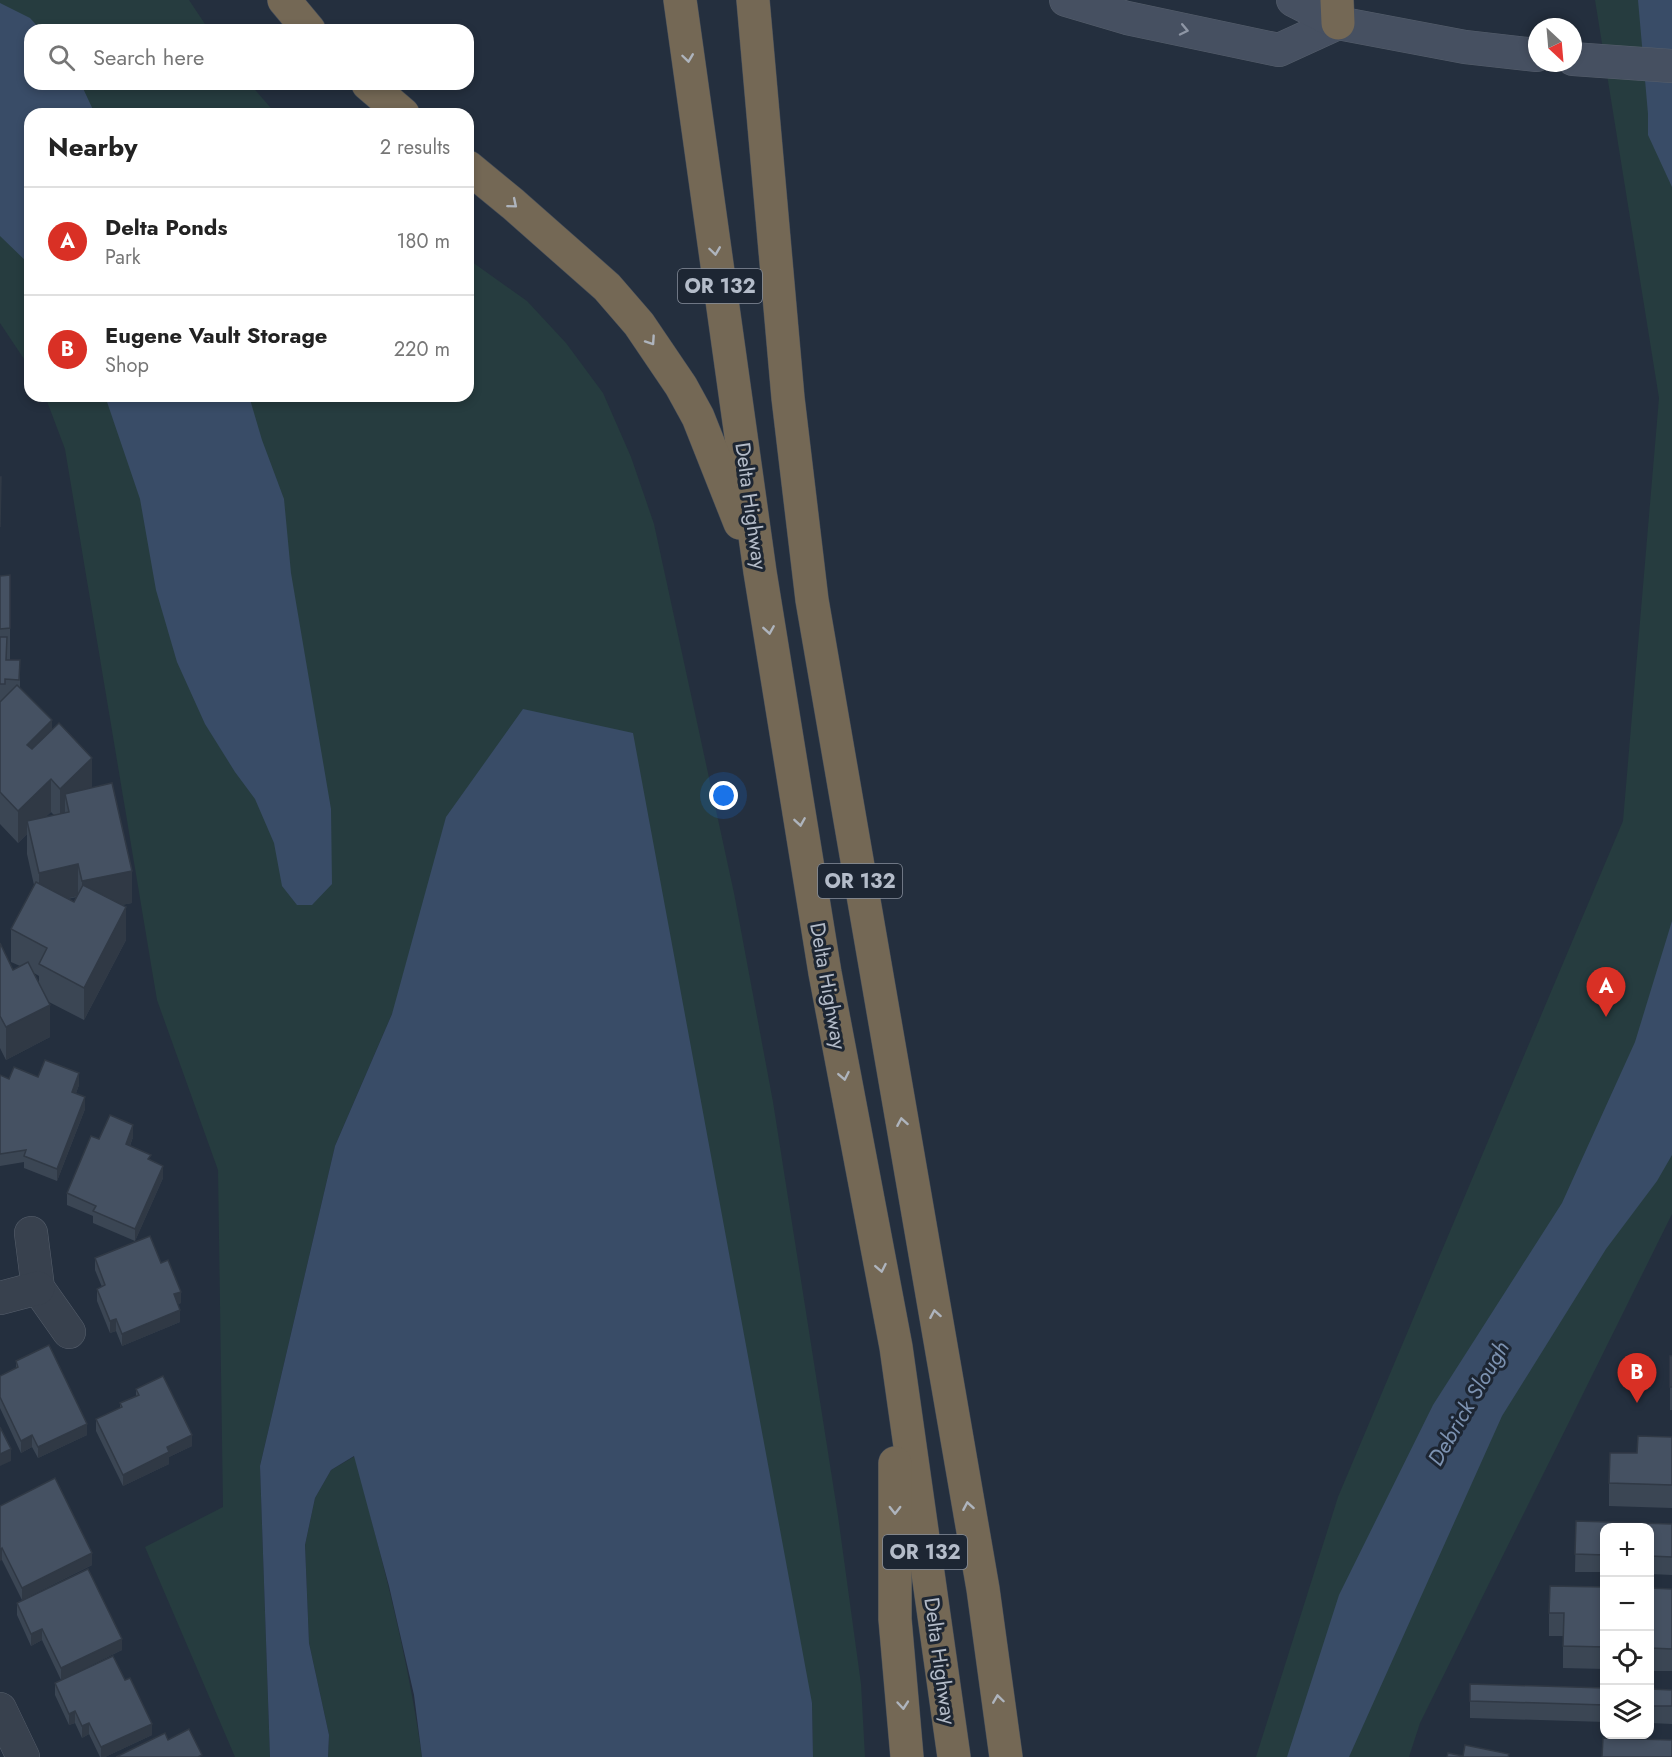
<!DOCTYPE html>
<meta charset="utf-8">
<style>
:root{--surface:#fff;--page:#f2f2f2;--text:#222;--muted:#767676;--line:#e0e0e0;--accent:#d93025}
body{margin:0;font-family:Jost,sans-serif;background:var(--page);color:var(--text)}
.controls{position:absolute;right:18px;bottom:18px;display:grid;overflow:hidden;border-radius:12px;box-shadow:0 3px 9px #0003}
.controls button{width:54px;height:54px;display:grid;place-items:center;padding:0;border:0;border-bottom:2px solid var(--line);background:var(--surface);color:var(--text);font:30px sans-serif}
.compass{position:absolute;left:1528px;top:18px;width:54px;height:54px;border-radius:50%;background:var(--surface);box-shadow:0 3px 9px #0003;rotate:154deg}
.you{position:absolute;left:724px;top:796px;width:21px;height:21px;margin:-15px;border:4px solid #fff;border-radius:50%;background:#1a73e8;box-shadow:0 0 0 9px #1a73e833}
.badge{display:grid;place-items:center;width:39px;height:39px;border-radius:50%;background:var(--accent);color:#fff;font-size:20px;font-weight:700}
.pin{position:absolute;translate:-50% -50px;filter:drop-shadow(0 2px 3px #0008)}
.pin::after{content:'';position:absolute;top:32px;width:21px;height:18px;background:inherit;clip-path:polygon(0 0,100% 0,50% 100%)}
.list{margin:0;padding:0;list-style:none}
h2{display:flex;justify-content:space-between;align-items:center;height:78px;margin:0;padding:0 24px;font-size:26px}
h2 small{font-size:20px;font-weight:400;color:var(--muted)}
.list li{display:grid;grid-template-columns:39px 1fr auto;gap:18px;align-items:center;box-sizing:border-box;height:108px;padding:0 24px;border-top:2px solid var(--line)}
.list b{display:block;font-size:22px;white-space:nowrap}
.list p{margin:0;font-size:20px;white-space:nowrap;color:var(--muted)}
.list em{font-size:20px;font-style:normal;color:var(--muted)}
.icon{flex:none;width:33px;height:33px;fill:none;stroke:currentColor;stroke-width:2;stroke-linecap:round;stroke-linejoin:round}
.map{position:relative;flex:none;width:1672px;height:1757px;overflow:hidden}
.search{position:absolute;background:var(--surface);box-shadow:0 3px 9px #0003;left:24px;top:24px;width:450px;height:66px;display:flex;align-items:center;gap:15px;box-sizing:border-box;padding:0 21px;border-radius:18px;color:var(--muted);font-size:22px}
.panel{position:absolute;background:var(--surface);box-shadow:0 3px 9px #0003;left:24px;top:108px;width:450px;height:294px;border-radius:18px}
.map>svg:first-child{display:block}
.green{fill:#263c3f}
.water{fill:#394c67}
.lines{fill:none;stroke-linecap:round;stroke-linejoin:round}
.minor-casing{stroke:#565f6c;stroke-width:34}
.secondary-casing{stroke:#565f6c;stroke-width:34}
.motorway-casing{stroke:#434c59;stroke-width:34}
.minor{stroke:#38414e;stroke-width:33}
.secondary{stroke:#465061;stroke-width:33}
.motorway{stroke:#746855;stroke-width:33}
.wall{fill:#3b4654;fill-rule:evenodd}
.shaded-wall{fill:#303945}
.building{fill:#455162;stroke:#303945;stroke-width:1.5}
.oneway{stroke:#8e96a5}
.oneway2{stroke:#aeb4bd}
.labels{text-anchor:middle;stroke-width:6;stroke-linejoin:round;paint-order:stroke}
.shield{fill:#1d2633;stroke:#878f9c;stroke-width:1.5}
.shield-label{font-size:20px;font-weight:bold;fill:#b4bcc9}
.street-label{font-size:21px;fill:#b4bcc9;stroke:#1d2633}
.water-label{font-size:22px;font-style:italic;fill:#7c92b1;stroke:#1d2633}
</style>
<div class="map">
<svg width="1672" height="1757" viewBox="0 0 1672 1757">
<rect width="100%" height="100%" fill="#242f3e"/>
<g class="green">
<polygon points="0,0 189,0 209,30 30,30 30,84 250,84 276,114 30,114 30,368 0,323"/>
<polygon points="1595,0 1672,0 1672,1214 1420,1723 1409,1757 1256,1757 1338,1497 1623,821 1659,398"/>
<polygon points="468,259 527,301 566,343 603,393 631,457 654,524 734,893 773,1102 838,1516 861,1684 865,1757 813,1757 812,1703 392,1014 335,1146 260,1466 270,1757 235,1757 145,1547 223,1507 218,1170 157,1000 65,449 45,396 468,396"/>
<path d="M355,1456C381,1556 408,1655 422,1757H328L329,1735L309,1643L305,1545L315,1498L331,1470Z"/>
</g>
<g class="water">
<polygon points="1638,0 1672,0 1672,187 1648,135 1648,114"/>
<polygon points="0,3 30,18 41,30 30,30 30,84 81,84 95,114 30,114 30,265 0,236"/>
<polygon points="105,396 249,396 262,440 284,499 291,573 331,809 332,884 312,905 297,905 282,886 274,843 255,799 235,772 205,724 177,662 156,590 140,499"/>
<polygon points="523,709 633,733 812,1703 813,1757 422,1757 414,1695 389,1586 354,1456 331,1470 315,1498 305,1545 309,1643 329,1735 328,1757 270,1757 260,1466 335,1146 392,1014 446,817"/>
<polygon points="1672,921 1672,1155 1657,1181 1606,1249 1502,1416 1349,1757 1287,1757 1339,1595 1433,1405 1562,1203 1635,1042"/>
</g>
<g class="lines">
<g class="minor-casing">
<g id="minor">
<polyline points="31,1233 38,1288 69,1332"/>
<polyline points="0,1298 38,1288"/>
<polyline points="0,1709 23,1757"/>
</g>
</g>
<g class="secondary-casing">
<g id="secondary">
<polyline points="1066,0 1127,18 1279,50 1338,23"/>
<polyline points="1293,0 1338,23 1465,47 1537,55"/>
<polyline points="1573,59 1672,66"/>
</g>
</g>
<g class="motorway-casing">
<g id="motorway">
<polyline points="284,0 309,30"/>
<polyline points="680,0 760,572 825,973 896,1347 954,1757"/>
<polyline points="753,0 788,398 812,600 983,1589 1006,1757"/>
<polyline points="1337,0 1338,23"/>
<polyline points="368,84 403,114"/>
<polyline points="468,167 513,204 607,287 639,324 681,386 698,417 740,523"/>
<polyline points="895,1463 895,1619 907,1757"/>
</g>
</g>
<use href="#minor" class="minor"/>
<use href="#secondary" class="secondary"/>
<use href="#motorway" class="motorway"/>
</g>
<g class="wall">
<path d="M10,575V660H20V688L52,730L92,788L132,903L121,905L126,940L84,1020L47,1001L50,1037L6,1060L0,1048V943L13,970L20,966L11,962V929L34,885L27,854V834L18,843L0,824V576ZM51,812L54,815L44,818ZM77,897L74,902L67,899ZM34,973L39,976V983Z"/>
<polygon points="0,1075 9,1079 38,1077 79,1085 76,1093 85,1109 57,1181 24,1168 24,1162 0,1166"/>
<polygon points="133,1137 130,1146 151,1160 163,1178 135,1241 93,1223 93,1216 67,1205 67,1193"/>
<polygon points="95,1258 161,1263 181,1303 178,1304 180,1322 122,1346 116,1331 110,1333 97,1301 97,1289 102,1287 95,1270"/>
<polygon points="1672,1356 1672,1410 1670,1410 1670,1387"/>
<polygon points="16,1361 87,1435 38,1458 32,1447 21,1453 0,1408 0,1376 16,1368"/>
<polygon points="136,1389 192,1446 169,1457 169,1464 123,1486 96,1431 96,1419 120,1408 120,1403 136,1396"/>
<polygon points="1672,1437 1672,1508 1609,1506 1609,1483 1637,1453"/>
<polygon points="0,1506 92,1565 22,1600 2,1560"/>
<polygon points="1576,1521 1672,1524 1672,1575 1650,1574 1650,1527 1605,1527 1605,1572 1575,1572"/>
<polygon points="1605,1587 1605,1669 1563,1668 1563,1636 1549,1636 1549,1613"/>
<polygon points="1650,1588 1672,1589 1672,1671 1650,1671"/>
<polygon points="17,1603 122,1650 61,1680 42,1640 31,1646 17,1615"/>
<polygon points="55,1683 152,1735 105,1757 100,1757 89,1734 82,1738 75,1723 69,1725 55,1695"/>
<polygon points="1605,1688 1605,1722 1470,1718 1470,1701"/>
<polygon points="1650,1689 1672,1690 1672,1724 1650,1723"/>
</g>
<g class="shaded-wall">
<polygon points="52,720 52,753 27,777 27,745"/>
<polygon points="92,758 92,790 65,794 65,816 60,821 60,789"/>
<polygon points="51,779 51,812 30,832 27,821 27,834 18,843 18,811"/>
<polygon points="78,864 78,896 39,905 39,873"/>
<polygon points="132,871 132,903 82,913 82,881"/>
<polygon points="126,907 126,940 84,1020 84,988"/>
<polygon points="50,1005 50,1037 6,1060 6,1027"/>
<polygon points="79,1073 79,1085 72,1104 72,1092"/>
<polygon points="85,1097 85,1109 57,1181 57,1169"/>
<polygon points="133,1125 133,1137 126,1156 126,1144"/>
<polygon points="163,1166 163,1178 135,1241 135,1229"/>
<polygon points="181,1292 181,1303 174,1306 174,1294"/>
<polygon points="180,1310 180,1322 122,1346 122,1334"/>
<polygon points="116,1319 116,1331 110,1333 110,1321"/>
<polygon points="87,1424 87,1435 38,1458 38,1447"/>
<polygon points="32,1435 32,1447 21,1453 21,1441"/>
<polygon points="192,1435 192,1446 169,1457 169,1464 123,1486 123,1475 167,1447"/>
<polygon points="11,1449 11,1461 0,1466 0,1454"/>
<polygon points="2,1548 2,1560 0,1561 0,1550"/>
<polygon points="92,1553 92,1565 22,1600 22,1588"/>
<polygon points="42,1629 42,1640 31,1646 31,1634"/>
<polygon points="122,1639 122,1650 61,1680 61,1668"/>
<polygon points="75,1711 75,1723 69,1725 69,1714"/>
<polygon points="89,1723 89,1734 82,1738 82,1726"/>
<polygon points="152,1724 152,1735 105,1757 101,1757 101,1747"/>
</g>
<g class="building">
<polygon points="0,477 1,477 0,527"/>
<polygon points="10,575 10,628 0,629 0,576"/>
<polygon points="0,637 7,637 6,660 20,660 19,680 5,679 5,684 0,684"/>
<polygon points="17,685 52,720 27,745 32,749 59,723 92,758 60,789 51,779 18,811 0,792 0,702"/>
<polygon points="112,783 132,871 82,881 78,864 39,873 27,821 69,812 65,794"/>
<polygon points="36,882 74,902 83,885 126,907 84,988 39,964 47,948 11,929"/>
<polygon points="0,943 13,970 28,962 50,1005 6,1027 0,1016"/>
<polygon points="45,1060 79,1073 72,1092 85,1097 57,1169 24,1156 26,1150 0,1154 0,1075 9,1079 14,1067 38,1077"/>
<polygon points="110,1115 133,1125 126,1144 151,1155 148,1159 163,1166 135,1229 93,1211 96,1206 67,1193 91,1136 99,1139"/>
<polygon points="150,1236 161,1263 168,1260 181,1292 174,1294 180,1310 122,1334 116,1319 110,1321 97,1289 105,1285 95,1258"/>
<polygon points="49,1345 87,1424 38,1447 32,1435 21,1441 0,1397 0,1376 18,1367 16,1361"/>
<rect x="1670" y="1356" width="2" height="31"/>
<polygon points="163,1376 192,1435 167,1447 169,1452 123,1475 96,1419 122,1407 120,1403 139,1395 136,1389"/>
<polygon points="0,1427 11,1449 0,1454"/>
<polygon points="1638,1436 1672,1437 1672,1485 1609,1483 1610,1453 1637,1453"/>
<polygon points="55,1478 92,1553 22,1588 2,1548 0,1550 0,1506"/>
<polygon points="1576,1521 1672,1524 1672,1557 1650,1556 1650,1527 1605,1527 1605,1555 1575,1554"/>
<polygon points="88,1569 122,1639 61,1668 42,1629 31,1634 17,1603"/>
<polygon points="1550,1586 1605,1587 1605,1647 1563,1646 1564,1613 1549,1613"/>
<polygon points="1650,1588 1672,1589 1672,1649 1650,1648"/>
<polygon points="113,1656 125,1680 130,1678 152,1724 101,1747 89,1723 82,1726 75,1711 69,1714 55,1683"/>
<polygon points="1470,1684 1605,1688 1605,1705 1470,1701"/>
<polygon points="1650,1689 1672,1690 1672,1706 1650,1706"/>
<polygon points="189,1729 202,1755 198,1757 116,1757 165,1733 168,1740"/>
<polygon points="1603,1738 1672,1740 1672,1757 1602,1757"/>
<polygon points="1465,1745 1509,1754 1508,1757 1447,1757 1448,1753 1463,1756"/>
</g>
<defs><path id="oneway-chevron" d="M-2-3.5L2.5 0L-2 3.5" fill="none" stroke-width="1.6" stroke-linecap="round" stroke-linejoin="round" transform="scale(1.5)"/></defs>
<use class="oneway" href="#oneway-chevron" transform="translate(1184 30) rotate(12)"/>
<g class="oneway2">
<use href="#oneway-chevron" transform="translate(688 58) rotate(82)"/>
<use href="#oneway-chevron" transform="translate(513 204) rotate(40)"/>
<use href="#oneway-chevron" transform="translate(715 251) rotate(82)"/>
<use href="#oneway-chevron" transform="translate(651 341) rotate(56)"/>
<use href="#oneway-chevron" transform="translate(769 630) rotate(81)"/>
<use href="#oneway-chevron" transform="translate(800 822) rotate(81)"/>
<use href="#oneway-chevron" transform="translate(844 1076) rotate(79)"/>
<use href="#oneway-chevron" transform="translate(902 1122) rotate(-100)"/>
<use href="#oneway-chevron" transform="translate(881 1268) rotate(79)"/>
<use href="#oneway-chevron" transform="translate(935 1314) rotate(-100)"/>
<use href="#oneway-chevron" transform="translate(968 1506) rotate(-100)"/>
<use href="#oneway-chevron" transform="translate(895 1510) rotate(90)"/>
<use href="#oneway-chevron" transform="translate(998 1699) rotate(-98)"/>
<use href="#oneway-chevron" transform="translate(903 1705) rotate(85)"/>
</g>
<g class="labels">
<g class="shield">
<rect x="678" y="269" width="84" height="34" rx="4.5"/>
<rect x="818" y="864" width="84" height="34" rx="4.5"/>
<rect x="883" y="1535" width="84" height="34" rx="4.5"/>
</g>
<g class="shield-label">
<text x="720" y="293">OR 132</text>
<text x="860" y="888">OR 132</text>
<text x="925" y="1559">OR 132</text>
</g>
<g class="street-label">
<text transform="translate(751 506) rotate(82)" y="7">Delta Highway</text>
<text transform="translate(828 986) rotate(80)" y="7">Delta Highway</text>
<text transform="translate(940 1661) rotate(82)" y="7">Delta Highway</text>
</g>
<g class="water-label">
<text transform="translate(1468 1403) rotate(-60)" y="8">Debrick Slough</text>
</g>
</g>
</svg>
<div class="controls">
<button>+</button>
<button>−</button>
<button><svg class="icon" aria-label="locate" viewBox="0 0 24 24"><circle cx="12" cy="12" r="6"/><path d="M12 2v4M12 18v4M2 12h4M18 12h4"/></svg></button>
<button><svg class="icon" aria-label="layers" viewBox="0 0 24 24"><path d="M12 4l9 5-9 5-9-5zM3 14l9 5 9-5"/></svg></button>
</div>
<svg class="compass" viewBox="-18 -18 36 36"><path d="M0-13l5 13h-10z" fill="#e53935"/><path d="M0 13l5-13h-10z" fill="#767676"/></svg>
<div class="you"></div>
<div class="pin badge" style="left:1606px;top:1017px">A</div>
<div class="pin badge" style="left:1637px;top:1403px">B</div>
<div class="search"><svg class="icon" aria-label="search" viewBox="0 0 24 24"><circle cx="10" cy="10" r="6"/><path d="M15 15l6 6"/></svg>Search here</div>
<section class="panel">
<h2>Nearby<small>2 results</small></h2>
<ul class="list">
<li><span class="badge">A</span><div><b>Delta Ponds</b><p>Park</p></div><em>180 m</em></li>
<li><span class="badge">B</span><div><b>Eugene Vault Storage</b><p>Shop</p></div><em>220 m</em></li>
</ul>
</section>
</div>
